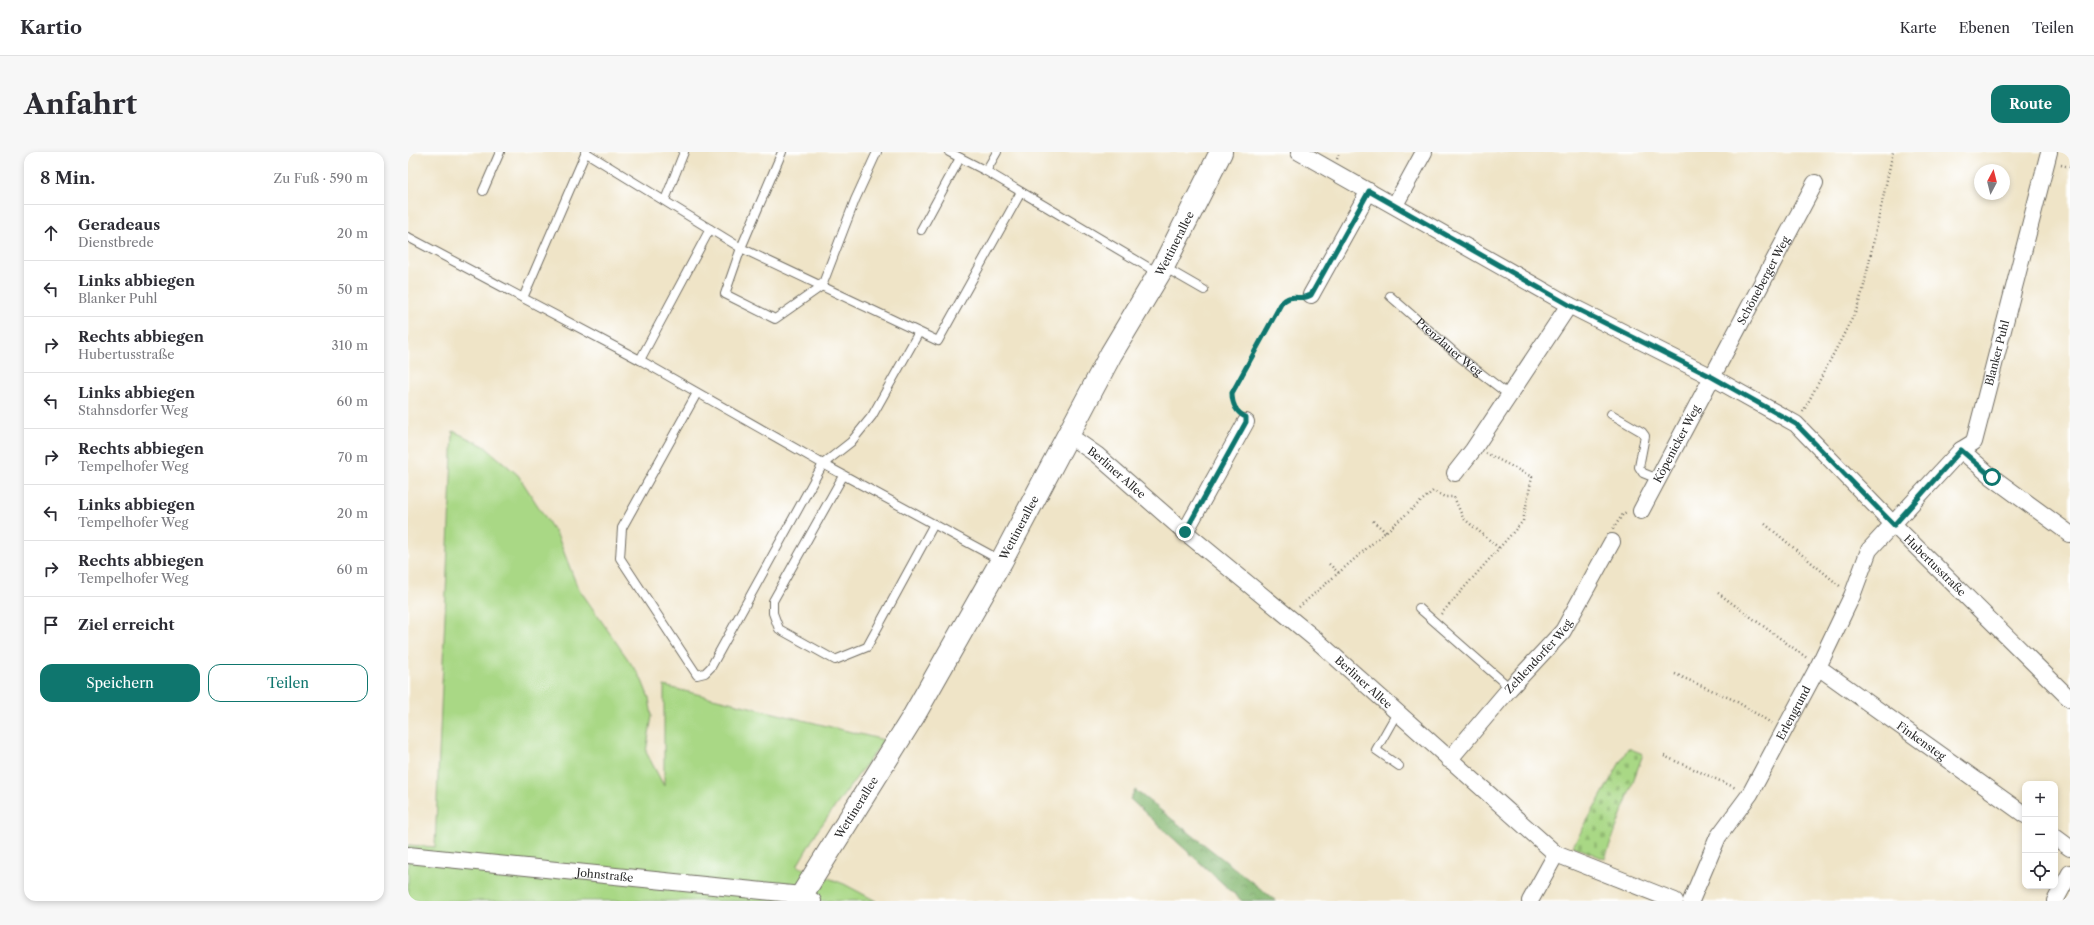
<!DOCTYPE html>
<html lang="de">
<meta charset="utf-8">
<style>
:root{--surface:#fff;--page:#f7f7f7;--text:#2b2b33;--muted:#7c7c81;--line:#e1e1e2;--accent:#0f766e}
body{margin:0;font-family:"Libre Caslon Text",serif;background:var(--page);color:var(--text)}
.controls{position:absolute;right:12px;bottom:12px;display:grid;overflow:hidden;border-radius:8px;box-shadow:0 2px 6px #0003}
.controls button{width:36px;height:36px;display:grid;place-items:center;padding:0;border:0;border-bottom:1px solid var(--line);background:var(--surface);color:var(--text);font:20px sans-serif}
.compass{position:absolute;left:1566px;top:12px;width:36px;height:36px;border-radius:50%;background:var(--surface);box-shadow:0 2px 6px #0003;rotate:7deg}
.stop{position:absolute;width:12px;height:12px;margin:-9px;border:3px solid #0f766e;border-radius:50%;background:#fff}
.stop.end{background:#0f766e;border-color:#fff;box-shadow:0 1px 4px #0008}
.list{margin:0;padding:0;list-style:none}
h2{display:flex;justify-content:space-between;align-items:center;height:52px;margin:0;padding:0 16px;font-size:17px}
h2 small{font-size:13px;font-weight:400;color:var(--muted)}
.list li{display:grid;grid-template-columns:26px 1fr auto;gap:12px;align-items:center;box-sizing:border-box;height:56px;padding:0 16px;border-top:1px solid var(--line)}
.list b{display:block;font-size:15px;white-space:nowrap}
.list p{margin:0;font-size:13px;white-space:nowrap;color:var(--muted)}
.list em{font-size:13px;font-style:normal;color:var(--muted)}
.actions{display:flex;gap:8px;padding:12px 16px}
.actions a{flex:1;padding:9px 0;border:1px solid var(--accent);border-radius:12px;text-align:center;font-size:14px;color:var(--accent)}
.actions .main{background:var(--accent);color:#fff}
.icon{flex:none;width:22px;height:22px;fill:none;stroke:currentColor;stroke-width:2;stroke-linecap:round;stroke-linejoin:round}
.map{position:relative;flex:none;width:1662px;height:749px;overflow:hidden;border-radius:12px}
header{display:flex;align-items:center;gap:24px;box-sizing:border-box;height:56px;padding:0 20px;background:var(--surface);border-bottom:1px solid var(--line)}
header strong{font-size:19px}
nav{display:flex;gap:22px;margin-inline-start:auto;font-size:14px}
.intro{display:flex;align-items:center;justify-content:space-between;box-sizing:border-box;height:96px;padding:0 24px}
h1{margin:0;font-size:28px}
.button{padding:10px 18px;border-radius:12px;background:var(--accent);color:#fff;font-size:14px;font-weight:700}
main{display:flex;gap:24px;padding:0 24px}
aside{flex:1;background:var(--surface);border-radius:12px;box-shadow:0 2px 6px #0003}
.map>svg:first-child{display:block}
.grass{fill:#a9d885;stroke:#6a8258}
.forest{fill:url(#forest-crowns);stroke:#58724e}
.cemetery{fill:url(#cemetery-stones);stroke:#6a8258}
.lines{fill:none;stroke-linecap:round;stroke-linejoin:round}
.lane-casing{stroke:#706c62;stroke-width:10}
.street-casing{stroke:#706c62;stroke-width:18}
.secondary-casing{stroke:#706c62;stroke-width:24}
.path{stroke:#706c62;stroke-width:2.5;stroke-dasharray:1 3;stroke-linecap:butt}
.lane{stroke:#fff;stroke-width:8}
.street{stroke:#fff;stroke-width:16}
.secondary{stroke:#fff;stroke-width:22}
.route{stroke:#0f766e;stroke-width:5}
.labels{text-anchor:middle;stroke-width:3;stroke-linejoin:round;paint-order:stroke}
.street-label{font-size:11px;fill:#2b2b2b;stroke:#fff}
</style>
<header>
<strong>Kartio</strong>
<nav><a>Karte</a><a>Ebenen</a><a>Teilen</a></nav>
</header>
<div class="intro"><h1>Anfahrt</h1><a class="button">Route</a></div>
<main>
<aside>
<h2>8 Min.<small>Zu Fuß · 590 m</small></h2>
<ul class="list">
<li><svg class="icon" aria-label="ahead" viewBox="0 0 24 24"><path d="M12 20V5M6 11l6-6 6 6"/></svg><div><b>Geradeaus</b><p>Dienstbrede</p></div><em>20 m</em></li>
<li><svg class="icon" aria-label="left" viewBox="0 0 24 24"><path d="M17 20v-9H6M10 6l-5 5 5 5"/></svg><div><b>Links abbiegen</b><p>Blanker Puhl</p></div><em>50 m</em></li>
<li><svg class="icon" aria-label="right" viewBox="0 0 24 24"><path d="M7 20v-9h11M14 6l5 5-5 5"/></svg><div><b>Rechts abbiegen</b><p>Hubertusstraße</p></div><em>310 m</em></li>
<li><svg class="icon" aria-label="left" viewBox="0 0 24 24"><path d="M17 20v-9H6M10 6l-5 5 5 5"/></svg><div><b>Links abbiegen</b><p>Stahnsdorfer Weg</p></div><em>60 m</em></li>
<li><svg class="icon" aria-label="right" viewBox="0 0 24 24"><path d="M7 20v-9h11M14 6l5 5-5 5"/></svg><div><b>Rechts abbiegen</b><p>Tempelhofer Weg</p></div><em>70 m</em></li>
<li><svg class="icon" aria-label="left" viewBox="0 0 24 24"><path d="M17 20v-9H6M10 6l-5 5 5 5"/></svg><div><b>Links abbiegen</b><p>Tempelhofer Weg</p></div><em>20 m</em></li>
<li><svg class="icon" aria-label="right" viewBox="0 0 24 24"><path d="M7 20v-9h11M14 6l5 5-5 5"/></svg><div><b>Rechts abbiegen</b><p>Tempelhofer Weg</p></div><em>60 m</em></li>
<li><svg class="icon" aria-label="arrive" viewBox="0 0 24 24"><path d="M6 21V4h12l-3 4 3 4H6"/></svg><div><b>Ziel erreicht</b></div></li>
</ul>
<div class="actions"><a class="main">Speichern</a><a>Teilen</a></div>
</aside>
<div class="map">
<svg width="1662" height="749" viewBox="0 0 1662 749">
<defs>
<pattern id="forest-crowns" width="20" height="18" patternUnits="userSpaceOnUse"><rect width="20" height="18" fill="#86b872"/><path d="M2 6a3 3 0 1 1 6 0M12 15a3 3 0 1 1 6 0" fill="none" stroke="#6e965e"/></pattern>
<pattern id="cemetery-stones" width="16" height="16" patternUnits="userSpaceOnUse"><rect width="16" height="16" fill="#a9d885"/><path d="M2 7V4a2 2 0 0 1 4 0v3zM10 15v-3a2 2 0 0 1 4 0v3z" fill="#92ba73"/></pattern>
</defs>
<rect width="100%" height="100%" fill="#fff"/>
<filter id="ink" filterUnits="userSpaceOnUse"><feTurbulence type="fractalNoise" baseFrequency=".025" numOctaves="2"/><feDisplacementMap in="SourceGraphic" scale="8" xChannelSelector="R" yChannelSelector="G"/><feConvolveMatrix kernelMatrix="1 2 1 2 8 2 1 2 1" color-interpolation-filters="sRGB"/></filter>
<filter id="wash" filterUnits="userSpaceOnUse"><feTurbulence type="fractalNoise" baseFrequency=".012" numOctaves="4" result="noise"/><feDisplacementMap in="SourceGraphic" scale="16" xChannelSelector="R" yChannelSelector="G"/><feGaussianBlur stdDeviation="0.9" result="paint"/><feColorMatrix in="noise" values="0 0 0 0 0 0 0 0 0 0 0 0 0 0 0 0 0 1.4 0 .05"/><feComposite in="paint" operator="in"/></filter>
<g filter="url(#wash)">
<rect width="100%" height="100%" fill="#efe4c7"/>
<polygon class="grass" points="45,279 76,294 110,323 150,385 169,434 233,526 241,546 244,564 238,600 256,634 256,534 476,588 410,678 389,714 436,732 468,749 0,749 0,693 27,695"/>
<polygon class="forest" points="727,638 868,749 834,749 722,647"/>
<polygon class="cemetery" points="1220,596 1235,602 1197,707 1165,694"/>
</g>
<g filter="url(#ink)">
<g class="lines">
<g class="lane-casing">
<g id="lane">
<polyline points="177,0 302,77"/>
<polyline points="374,0 333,96 317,142 367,167 414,134 447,48 469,0"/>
<polyline points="541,0 578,19 750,121"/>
<polyline points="578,19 589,0"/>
<polyline points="75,39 92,0"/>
<polyline points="257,48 276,0"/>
<polyline points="513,78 552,6"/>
<polyline points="0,85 232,208"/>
<polyline points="756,115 796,138"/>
<path id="s1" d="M982,144L1053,206L1101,243"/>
<polyline points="115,146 178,0"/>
<polyline points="511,180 464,264 443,290 415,312 232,208 302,77 333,96 530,189 613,40"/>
<polyline points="289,241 214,376 212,406 289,523 297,521 303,515 415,312 592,408"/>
<polyline points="1203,262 1234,280 1237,284 1231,315 1235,321 1250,327"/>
<polyline points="435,324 365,449 365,461 371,477 427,508 459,495 526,372"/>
<polyline points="1011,456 1102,536"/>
<polyline points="989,561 968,598 991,614"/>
</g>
</g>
<g class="street-casing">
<g id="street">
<path id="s2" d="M891,0L1161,153L1304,225L1388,272L1486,373L1662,547"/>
<polyline points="987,53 1016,0"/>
<polyline points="903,143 961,39"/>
<path id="s3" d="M659,282L689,303L777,380L906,486L1148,702L1267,749"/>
<polyline points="1553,298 1584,325 1662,382"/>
<polyline points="1047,321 1065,298 1161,153"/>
<path id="s4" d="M1233,359L1407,31"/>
<polyline points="777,380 838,270"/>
<path id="s5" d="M1410,515L1617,663"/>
<path id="s6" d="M1041,608L1102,536L1155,479L1204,390"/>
<polyline points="1647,685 1662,696"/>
<path id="s7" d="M0,703L394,743L405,749"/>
<polyline points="1122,749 1148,702"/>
<path id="s8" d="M1283,749L1310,685L1342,642L1410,515L1444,444L1461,398L1553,298L1566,290L1641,0"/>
<polyline points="1647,749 1662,721"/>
</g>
</g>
<g class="secondary-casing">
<g id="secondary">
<path id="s9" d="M390,749L505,565L594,408L703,202L755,115L813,0"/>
</g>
</g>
<g class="path">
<polyline points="929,7 932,0"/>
<polyline points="1653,13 1662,15"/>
<polyline points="831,260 824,248 824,241 873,152 878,146 889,145"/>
<polyline points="1395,260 1448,159 1455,138 1485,0"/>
<polyline points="965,369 979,381"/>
<polyline points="1357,372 1433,435"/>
<polyline points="1205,377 1215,362 1220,359"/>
<polyline points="921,412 931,421"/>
<polyline points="1310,441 1399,506"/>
<polyline points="891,455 1025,339 1037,345 1046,345 1055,366 1091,396"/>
<polyline points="1033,462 1115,369 1124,325 1078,301"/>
<polyline points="1267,522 1326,548 1365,572"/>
<polyline points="1256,604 1328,636"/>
</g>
<use href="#lane" class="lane"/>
<use href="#street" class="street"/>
<use href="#secondary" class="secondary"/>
</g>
</g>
<g class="lines" filter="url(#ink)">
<path class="route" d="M777,380L838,270V265C828,261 824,251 824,241L873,152C884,139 891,150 903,143L961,39L1161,153L1304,225L1388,272L1486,373L1553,298L1584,325"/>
</g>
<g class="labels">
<g class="street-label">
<text dy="4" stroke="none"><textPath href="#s9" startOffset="758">Wettinerallee</textPath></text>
<text dy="4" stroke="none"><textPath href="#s4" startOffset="261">Schöneberger Weg</textPath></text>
<text dy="4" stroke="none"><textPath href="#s1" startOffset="78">Prenzlauer Weg</textPath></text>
<text dy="4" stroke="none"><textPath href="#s8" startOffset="638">Blanker Puhl</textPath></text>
<text dy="4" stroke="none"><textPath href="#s4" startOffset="76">Köpenicker Weg</textPath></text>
<text dy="4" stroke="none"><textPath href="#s3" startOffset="63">Berliner Allee</textPath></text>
<text dy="4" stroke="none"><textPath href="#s9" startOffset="434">Wettinerallee</textPath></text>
<text dy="4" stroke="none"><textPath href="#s2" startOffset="765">Hubertusstraße</textPath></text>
<text dy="4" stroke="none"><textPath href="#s6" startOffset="137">Zehlendorfer Weg</textPath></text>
<text dy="4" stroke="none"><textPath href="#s3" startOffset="387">Berliner Allee</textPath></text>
<text dy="4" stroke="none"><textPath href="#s8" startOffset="215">Erlengrund</textPath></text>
<text dy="4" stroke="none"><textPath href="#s5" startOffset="127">Finkensteg</textPath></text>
<text dy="4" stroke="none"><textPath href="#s9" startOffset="110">Wettinerallee</textPath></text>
<text dy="4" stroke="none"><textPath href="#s7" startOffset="198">Johnstraße</textPath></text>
</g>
</g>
</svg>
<div class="controls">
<button>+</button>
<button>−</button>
<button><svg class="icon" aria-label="locate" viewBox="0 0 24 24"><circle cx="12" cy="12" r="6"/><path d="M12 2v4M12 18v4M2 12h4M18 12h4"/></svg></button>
</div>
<svg class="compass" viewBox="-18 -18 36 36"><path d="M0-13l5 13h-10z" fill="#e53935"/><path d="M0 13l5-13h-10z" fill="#7c7c81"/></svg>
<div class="stop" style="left:1584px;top:325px"></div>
<div class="stop end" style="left:777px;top:380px"></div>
</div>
</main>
